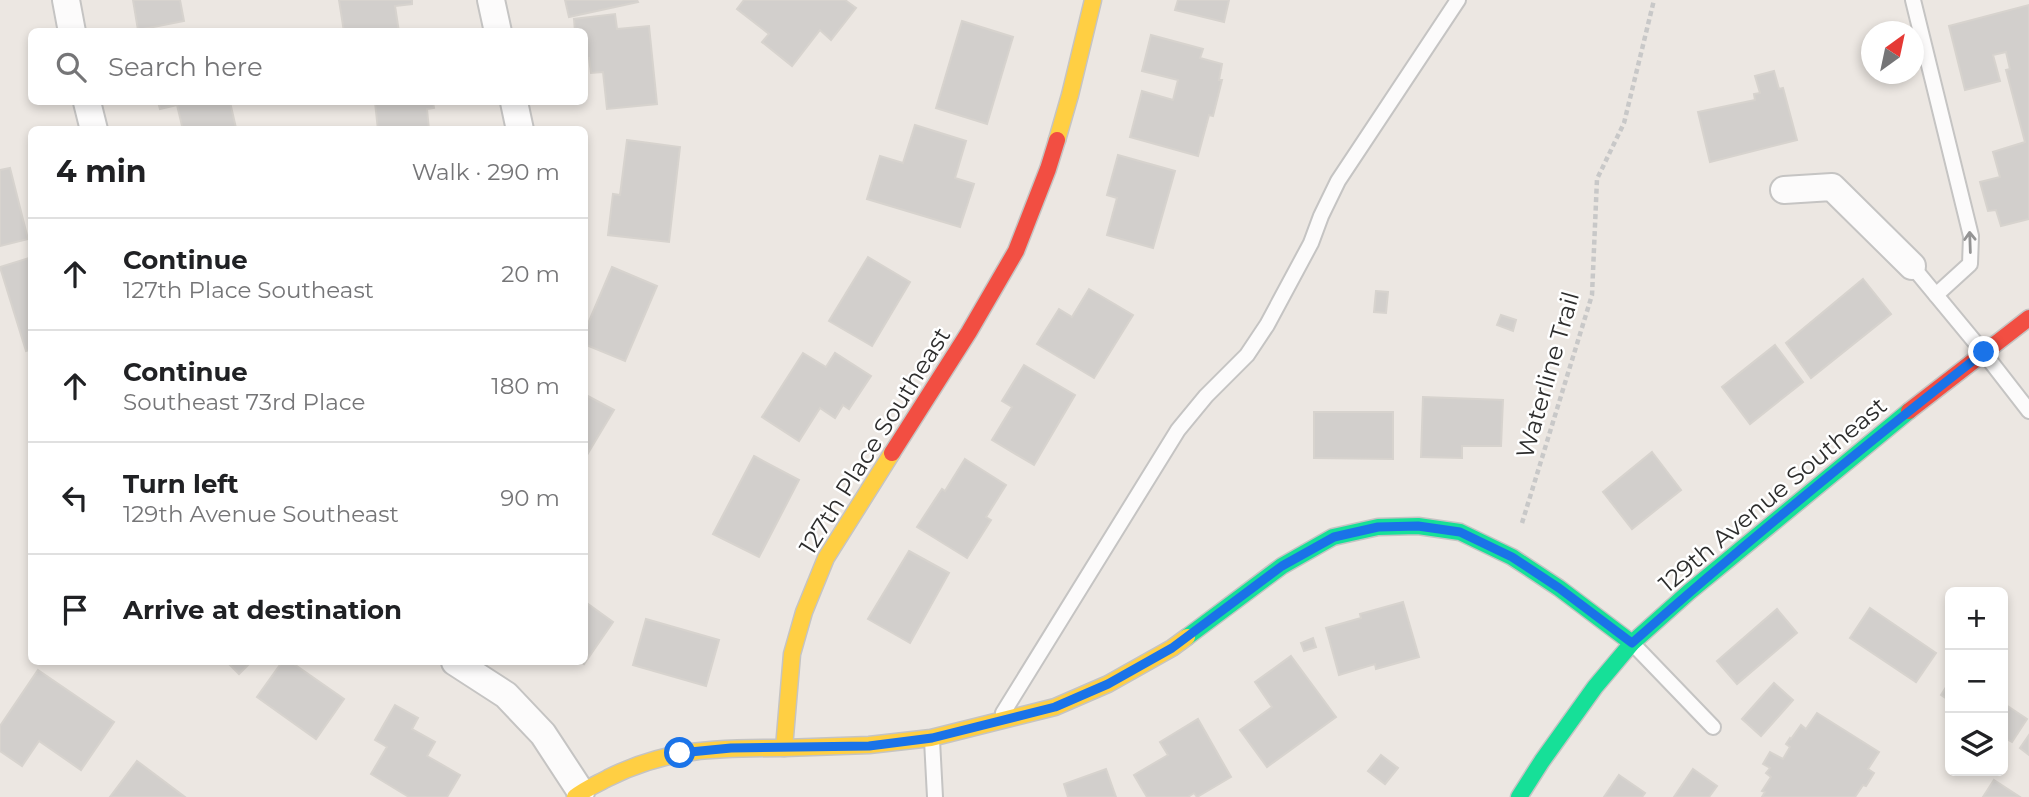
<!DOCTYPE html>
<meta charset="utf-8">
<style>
:root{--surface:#fff;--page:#f6f6f6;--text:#202124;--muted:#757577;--line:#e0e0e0}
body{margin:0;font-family:Montserrat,sans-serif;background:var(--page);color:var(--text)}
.controls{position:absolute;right:21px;bottom:21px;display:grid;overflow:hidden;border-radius:10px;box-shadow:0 4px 10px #0003}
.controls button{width:63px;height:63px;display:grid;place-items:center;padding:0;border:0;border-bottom:2px solid var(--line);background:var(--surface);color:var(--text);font:35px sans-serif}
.compass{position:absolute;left:1861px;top:21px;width:63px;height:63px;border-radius:50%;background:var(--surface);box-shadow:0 4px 10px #0003;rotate:33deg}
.stop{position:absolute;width:21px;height:21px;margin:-16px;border:5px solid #1a73e8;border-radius:50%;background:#fff}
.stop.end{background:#1a73e8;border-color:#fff;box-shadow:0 2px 7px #0008}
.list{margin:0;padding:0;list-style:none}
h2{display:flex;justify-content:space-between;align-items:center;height:91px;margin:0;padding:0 28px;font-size:30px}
h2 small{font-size:23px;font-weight:400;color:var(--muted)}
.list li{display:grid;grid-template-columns:46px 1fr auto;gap:21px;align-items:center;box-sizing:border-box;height:112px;padding:0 28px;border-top:2px solid var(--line)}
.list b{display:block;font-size:26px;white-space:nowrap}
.list p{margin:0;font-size:23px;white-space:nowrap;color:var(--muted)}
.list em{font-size:23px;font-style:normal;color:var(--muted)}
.icon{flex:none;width:38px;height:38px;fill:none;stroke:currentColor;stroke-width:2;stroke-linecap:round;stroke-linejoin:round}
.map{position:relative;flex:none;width:2029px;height:797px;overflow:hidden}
.search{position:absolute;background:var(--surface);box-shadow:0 4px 10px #0003;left:28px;top:28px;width:560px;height:77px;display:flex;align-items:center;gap:18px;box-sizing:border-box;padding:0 24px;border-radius:10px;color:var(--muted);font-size:26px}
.panel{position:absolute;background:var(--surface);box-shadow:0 4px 10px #0003;left:28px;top:126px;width:560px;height:539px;border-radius:10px}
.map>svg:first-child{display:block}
.building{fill:#d2cfcc;stroke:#d7d3ce;stroke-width:2}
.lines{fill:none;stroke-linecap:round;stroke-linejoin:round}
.lane-casing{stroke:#c5c4c3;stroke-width:18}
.street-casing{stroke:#c5c4c3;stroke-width:30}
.fast-casing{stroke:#c5c4c3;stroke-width:19}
.slow-casing{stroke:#c5c4c3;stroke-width:19}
.jam-casing{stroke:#c5c4c3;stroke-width:19}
.path{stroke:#c8c8c8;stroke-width:4.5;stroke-dasharray:5 3.5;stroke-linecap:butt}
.lane{stroke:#fcfbfb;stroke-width:14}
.street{stroke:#fcfbfb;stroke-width:26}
.fast{stroke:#16e098;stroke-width:16}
.slow{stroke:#ffcf43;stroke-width:16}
.jam{stroke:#f24e42;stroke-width:16}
.oneway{stroke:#949494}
.route{stroke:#1a73e8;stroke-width:9}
.labels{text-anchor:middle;stroke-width:5;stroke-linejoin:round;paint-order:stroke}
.street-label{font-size:24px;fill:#2d2d2d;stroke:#fff}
</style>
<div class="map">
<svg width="2029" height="797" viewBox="0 0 2029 797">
<rect width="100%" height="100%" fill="#ece7e2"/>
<g class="building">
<polygon points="133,0 180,0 184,21 138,30"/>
<polygon points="339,0 412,0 412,4 395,6 399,32 344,32"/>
<polygon points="565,0 637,0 638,2 569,17"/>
<polygon points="744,0 845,0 856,8 831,40 820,30 792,66 762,42 769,34 737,9"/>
<polygon points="1178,0 1229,0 1224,22 1175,10"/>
<polygon points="2029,5 2029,219 2001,226 1996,210 1988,211 1980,182 2000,177 1993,152 2025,142 2006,70 2010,69 2006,52 1993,55 2000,81 1965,90 1949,26"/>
<polygon points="615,14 617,29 649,26 657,104 607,109 603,72 591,73 589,58 584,59 584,32 575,32 574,19"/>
<polygon points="962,21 1013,37 987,124 936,108"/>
<polygon points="1151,35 1203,49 1200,58 1222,64 1219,80 1222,80 1213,116 1209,115 1198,156 1130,137 1142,91 1173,100 1178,80 1142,71"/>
<polygon points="1774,71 1779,89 1783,88 1797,140 1710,162 1698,112 1755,100 1754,94 1760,93 1755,76"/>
<polygon points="158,102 230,102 236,128 183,130 177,105 160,109"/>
<polygon points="375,102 433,102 434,108 427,109 429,130 378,130"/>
<polygon points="915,125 966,141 955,178 974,184 960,227 867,199 880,156 903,163"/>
<polygon points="627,140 680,147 669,242 608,235 613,194 620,195"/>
<polygon points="1118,155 1175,171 1153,248 1107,235 1117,198 1107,195"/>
<polygon points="10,168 28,239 0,246 0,170"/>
<polygon points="32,257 32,349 26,351 0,267"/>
<polygon points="868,257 910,282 872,346 829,321"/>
<polygon points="612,267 657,286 625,361 584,344 584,333"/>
<polygon points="1863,279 1891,314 1811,378 1786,343"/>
<polygon points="1089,289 1133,315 1094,378 1037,344 1059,309 1072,317"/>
<polygon points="1376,291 1388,292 1386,313 1374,312"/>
<polygon points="1501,315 1516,320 1513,331 1497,325"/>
<polygon points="1775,345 1803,382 1750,424 1722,387"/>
<polygon points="803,353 826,367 835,353 871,376 849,409 843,405 835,418 820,408 799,441 762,417"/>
<polygon points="1024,365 1075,395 1034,465 992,440 1012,407 1002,401"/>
<polygon points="584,394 614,410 584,460"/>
<polygon points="1423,397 1503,400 1501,446 1462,446 1462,458 1421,457"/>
<polygon points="1314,412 1393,412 1393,459 1314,458"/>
<polygon points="1652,452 1681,490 1632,529 1603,492"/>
<polygon points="754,456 799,480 759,557 713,534"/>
<polygon points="965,459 1006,485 986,517 991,520 967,558 917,527 942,489 945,491"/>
<polygon points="909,551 949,573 910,643 868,619"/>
<polygon points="584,601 613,622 584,664 581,662 584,662"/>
<polygon points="1403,602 1419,657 1376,669 1375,664 1339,675 1326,628 1361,618 1360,614"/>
<polygon points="1870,608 1936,653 1916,682 1850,638"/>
<polygon points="1777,609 1797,633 1737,684 1717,661"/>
<polygon points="646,619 719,640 706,686 633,665"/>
<polygon points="1313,638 1316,647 1304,651 1301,643"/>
<polygon points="1291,656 1336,717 1267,767 1240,730 1272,707 1255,682"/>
<polygon points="227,662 251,662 239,674"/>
<polygon points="282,662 291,662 344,699 316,739 257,697"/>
<polygon points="38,670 114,722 81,770 39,741 22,766 0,751 0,726"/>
<polygon points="1950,681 1950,701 1941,695"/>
<polygon points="1774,683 1793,700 1761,736 1742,719"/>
<polygon points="2003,703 2027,719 2012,742 2003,737"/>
<polygon points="395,705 418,718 412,729 435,742 427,756 460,775 447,797 409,797 371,774 387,747 375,740"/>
<polygon points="1817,713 1879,752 1868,769 1874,773 1866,786 1863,785 1855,797 1762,797 1765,792 1762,791 1771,777 1766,773 1770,768 1763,764 1770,752 1783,759 1790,747 1786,744 1790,738 1791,739 1801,725 1806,729"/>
<polygon points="1198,719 1231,777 1197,797 1194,793 1188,797 1147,797 1134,775 1168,755 1160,742"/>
<polygon points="2029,735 2029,755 2020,748"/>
<polygon points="1381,755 1398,768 1385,784 1368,771"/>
<polygon points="137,761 185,797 110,797"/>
<polygon points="1106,769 1116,797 1068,797 1064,784"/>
<polygon points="1693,769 1717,786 1709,797 1674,797"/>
<polygon points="1619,775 1645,793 1642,797 1604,797"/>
<polygon points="1994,780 2020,797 1983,797"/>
</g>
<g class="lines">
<g class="lane-casing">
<g id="lane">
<polyline points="1913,0 1971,236 1970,264 1936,295"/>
<polyline points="1912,266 1984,353 2029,411"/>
<polyline points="1634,645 1713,727"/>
<polyline points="1003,713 1178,430 1206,396 1247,355 1267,325 1311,243 1321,216 1338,181 1458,0"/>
<polyline points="932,740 935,797"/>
</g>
</g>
<g class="street-casing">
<g id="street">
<polyline points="66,0 72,32"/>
<polyline points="491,0 498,32"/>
<polyline points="87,102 94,130"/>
<polyline points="514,102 520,130"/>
<polyline points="1784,190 1832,187 1912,266"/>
<polyline points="455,662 506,695 543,734 581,792"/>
</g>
</g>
<g class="fast-casing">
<g id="fast">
<polyline points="1187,637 1282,566 1333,537 1378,527 1418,526 1460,532 1512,557 1559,588 1632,643"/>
<polyline points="1519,797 1542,761 1595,687 1632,643 1689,592 1909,411"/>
</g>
</g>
<g class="slow-casing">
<g id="slow">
<polyline points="1057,140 1070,95 1093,0"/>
<polyline points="784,748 869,745 931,738 1055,707 1108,684 1172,648 1187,637"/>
<path d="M575,797C585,789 597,784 608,778C667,748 719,748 784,748L792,654L804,612L826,558L892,453"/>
</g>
</g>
<g class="jam-casing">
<g id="jam">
<polyline points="1909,411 2029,318"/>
<polyline points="892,453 969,332 1016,251 1048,169 1057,140"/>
</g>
</g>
<polyline class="path" points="1522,523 1592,295 1597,179 1624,123 1654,0"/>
<use href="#lane" class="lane"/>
<use href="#street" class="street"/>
<use href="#fast" class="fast"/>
<use href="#slow" class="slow"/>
<use href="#jam" class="jam"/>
</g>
<defs><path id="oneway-shaft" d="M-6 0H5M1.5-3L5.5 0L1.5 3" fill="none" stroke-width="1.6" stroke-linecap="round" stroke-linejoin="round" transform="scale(1.75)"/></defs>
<use class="oneway" href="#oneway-shaft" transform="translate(1970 242) rotate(-92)"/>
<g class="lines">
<path class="route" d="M680,753L731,748L869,746L932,738L1055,707L1108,684L1172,648L1282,566L1334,537L1378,527L1418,526L1460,532L1512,557L1559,588L1632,643C1746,542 1864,446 1984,352"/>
</g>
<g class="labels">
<g class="street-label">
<text transform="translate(1548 375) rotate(-74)" y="8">Waterline Trail</text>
<text transform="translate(875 441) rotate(-58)" y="8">127th Place Southeast</text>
<text transform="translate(1773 495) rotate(-40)" y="8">129th Avenue Southeast</text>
</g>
</g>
</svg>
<div class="controls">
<button>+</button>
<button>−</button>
<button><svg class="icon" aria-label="layers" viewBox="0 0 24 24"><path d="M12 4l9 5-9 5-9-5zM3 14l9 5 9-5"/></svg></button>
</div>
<svg class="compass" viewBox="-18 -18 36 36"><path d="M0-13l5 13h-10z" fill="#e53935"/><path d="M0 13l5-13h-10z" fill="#757577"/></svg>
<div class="stop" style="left:680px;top:753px"></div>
<div class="stop end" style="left:1984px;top:352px"></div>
<div class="search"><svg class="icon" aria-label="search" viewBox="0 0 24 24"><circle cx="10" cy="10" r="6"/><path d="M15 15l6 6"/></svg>Search here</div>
<section class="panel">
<h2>4 min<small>Walk · 290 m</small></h2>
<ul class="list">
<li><svg class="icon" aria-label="ahead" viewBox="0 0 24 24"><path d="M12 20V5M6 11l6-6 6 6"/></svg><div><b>Continue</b><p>127th Place Southeast</p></div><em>20 m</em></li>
<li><svg class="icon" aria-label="ahead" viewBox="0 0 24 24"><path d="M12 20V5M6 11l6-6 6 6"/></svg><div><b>Continue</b><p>Southeast 73rd Place</p></div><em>180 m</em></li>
<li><svg class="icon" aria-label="left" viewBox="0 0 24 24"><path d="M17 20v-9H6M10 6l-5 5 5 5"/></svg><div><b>Turn left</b><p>129th Avenue Southeast</p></div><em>90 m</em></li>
<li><svg class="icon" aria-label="arrive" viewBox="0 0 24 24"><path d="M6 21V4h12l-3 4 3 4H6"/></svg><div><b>Arrive at destination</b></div></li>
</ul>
</section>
</div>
